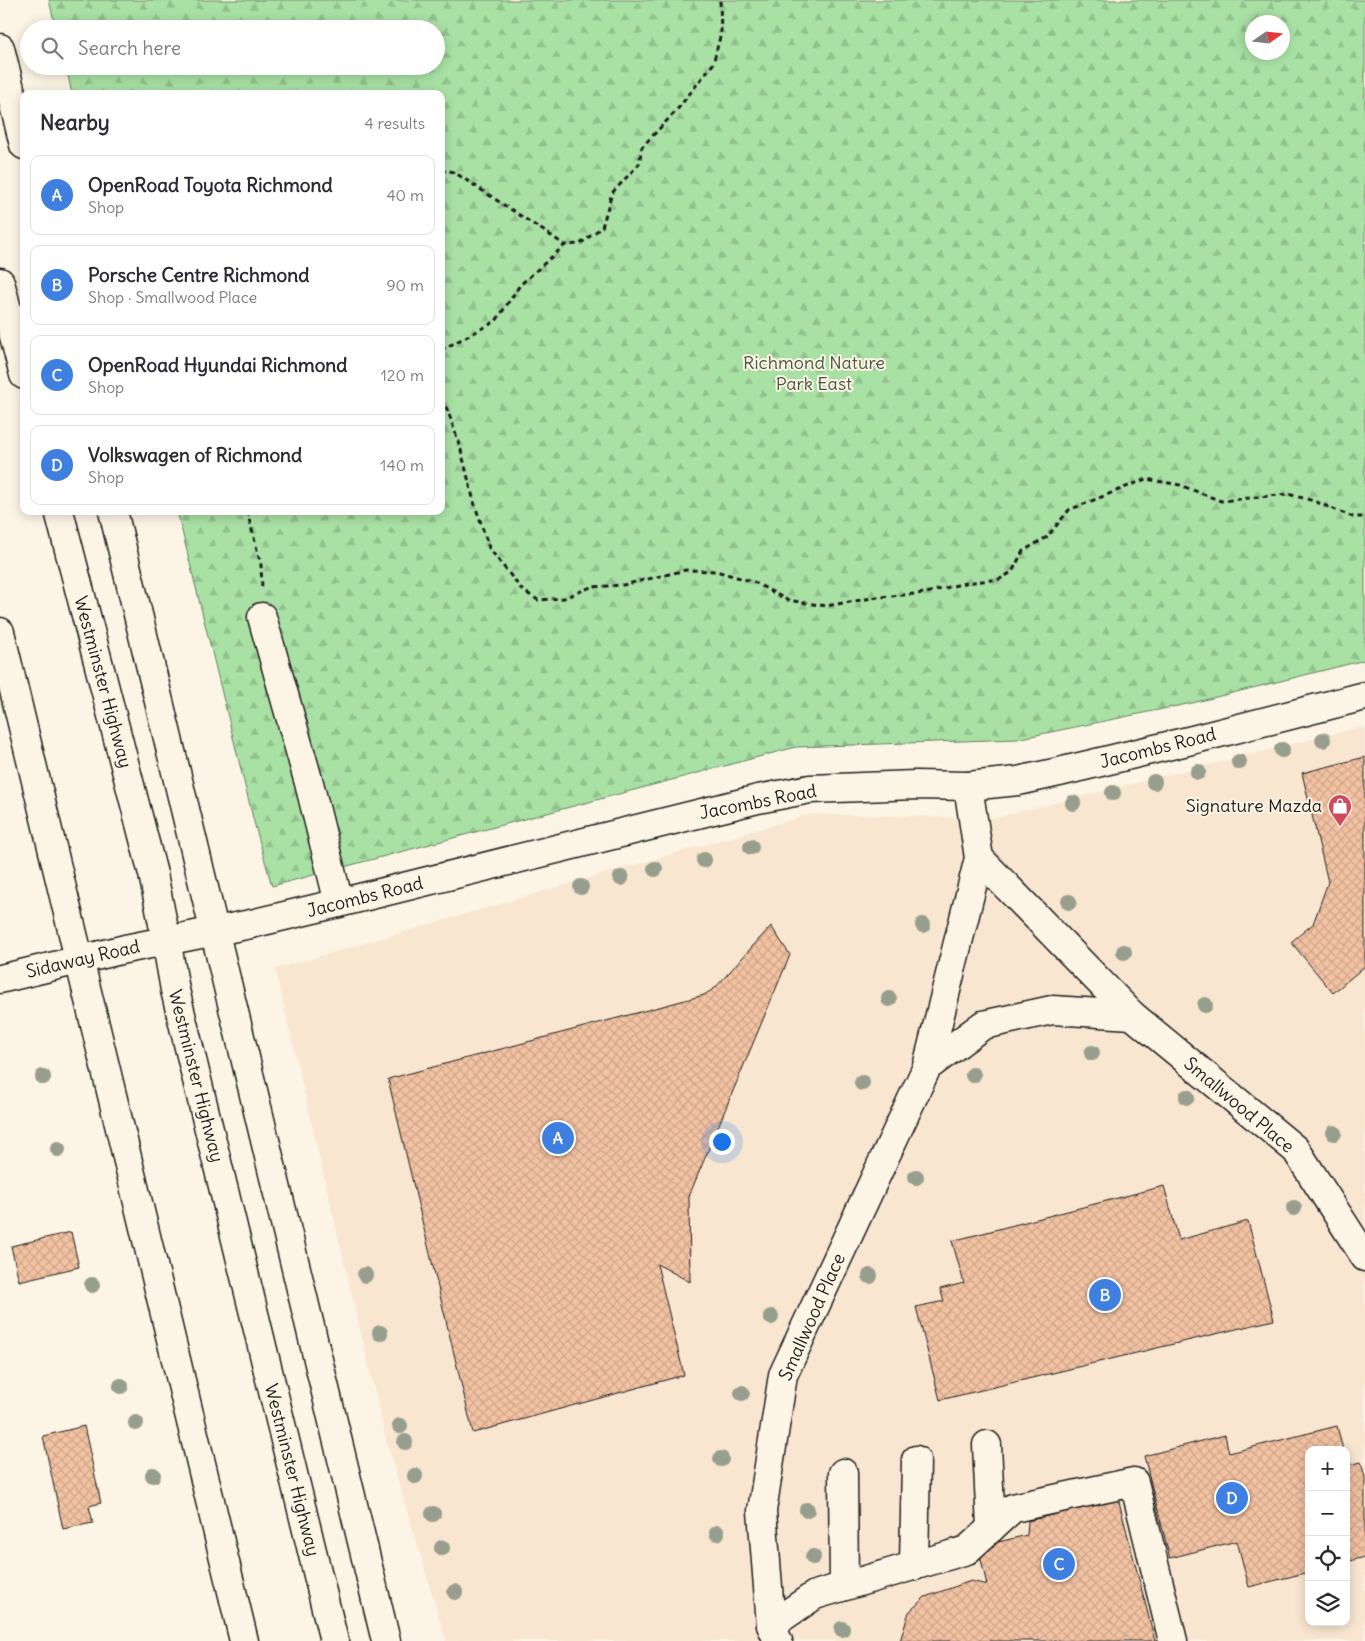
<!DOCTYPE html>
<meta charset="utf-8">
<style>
:root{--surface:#fff;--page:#f2f2f3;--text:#2b2b33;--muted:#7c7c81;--line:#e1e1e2;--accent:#d1495b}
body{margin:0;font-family:Delius,sans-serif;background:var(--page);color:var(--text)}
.controls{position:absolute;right:15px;bottom:15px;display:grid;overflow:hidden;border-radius:10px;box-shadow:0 2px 12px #0003}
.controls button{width:45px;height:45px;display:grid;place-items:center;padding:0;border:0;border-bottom:1px solid var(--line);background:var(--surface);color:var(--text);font:25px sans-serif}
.compass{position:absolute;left:1245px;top:15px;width:45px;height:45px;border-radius:50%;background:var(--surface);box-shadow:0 2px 12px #0003;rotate:76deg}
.you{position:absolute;left:721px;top:1141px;width:18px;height:18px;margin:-12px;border:4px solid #fff;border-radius:50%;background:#1a73e8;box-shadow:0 0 0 8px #1a73e833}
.badge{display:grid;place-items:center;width:32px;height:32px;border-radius:50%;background:var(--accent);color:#fff;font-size:16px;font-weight:700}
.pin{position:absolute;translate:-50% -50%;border:2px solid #fff;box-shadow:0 1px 5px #0006}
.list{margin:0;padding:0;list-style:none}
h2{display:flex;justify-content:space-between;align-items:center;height:65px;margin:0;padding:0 20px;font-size:21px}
h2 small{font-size:16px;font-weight:400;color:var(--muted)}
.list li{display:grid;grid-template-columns:32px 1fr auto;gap:15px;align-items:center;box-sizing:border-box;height:80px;margin:0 10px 10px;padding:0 10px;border:1px solid var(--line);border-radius:10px}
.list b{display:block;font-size:19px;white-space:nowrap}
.list p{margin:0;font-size:16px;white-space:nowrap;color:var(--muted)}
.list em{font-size:16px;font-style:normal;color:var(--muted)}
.icon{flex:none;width:28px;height:28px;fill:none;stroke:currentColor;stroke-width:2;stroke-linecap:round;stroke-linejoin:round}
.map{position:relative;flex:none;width:1365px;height:1641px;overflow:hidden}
.search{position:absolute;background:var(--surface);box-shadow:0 2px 12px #0003;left:20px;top:20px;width:425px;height:55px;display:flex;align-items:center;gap:12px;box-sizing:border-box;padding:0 18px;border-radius:28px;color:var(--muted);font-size:19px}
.panel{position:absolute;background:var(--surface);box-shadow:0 2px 12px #0003;left:20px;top:90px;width:425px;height:425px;border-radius:10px}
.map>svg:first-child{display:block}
.built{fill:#f9e6d1;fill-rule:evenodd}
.forest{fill:url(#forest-firs);stroke:#627e60;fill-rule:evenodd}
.building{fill:url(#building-cross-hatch);stroke:#1c1c1c}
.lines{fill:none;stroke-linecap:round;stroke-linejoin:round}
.minor-casing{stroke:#1c1c1c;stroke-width:31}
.major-casing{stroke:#1c1c1c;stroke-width:31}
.path{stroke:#1c1c1c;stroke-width:3;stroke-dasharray:5 4;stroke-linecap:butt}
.minor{stroke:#fcf5e5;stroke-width:28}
.major{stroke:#fcf5e5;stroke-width:28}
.tree{fill:#989e8d}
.labels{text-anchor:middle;stroke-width:4;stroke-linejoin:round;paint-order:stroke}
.park-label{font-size:18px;fill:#465745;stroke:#fcf5e5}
.street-label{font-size:18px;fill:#1c1c1c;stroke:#fcf5e5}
.poi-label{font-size:18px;fill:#1c1c1c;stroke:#fcf5e5;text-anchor:end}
</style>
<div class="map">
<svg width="1365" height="1641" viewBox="0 0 1365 1641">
<defs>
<pattern id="forest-firs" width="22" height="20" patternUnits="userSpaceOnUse" patternTransform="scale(1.25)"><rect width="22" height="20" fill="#a9e1a5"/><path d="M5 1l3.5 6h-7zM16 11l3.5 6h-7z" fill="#91c08d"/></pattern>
<pattern id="building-cross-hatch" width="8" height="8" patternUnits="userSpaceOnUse" patternTransform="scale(1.25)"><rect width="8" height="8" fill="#f2c2a2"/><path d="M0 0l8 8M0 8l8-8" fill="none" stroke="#cfa68b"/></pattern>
</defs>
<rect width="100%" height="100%" fill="#fcf5e5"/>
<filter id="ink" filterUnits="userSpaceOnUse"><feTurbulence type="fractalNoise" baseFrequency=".02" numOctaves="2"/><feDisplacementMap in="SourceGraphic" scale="10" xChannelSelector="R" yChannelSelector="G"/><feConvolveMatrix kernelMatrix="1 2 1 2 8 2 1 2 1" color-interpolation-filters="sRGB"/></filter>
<g filter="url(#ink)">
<path class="built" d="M1365,726V1641H446L386,1440L275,969L811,814L994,818ZM1309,1450H1346V1622H1309Z"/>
<path class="forest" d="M49,0H1365V660L1192,703L1017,739L796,747L272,886L254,822L177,511H441V94H72L66,66H436V29H56ZM1252,22H1282V52H1252Z"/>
<g class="building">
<polygon points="1365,757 1365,966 1333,993 1291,942 1313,924 1328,882 1302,773"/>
<polygon points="771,926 790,955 689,1196 690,1282 657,1264 684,1375 473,1433 388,1079 704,995 715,988"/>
<polygon points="1164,1186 1179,1240 1248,1221 1274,1320 940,1400 916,1307 944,1301 940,1289 964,1283 952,1241"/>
<polygon points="71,1232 79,1267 19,1281 11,1246"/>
<polygon points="84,1426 101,1503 89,1506 93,1523 63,1529 43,1436"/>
<polygon points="1337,1426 1343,1450 1309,1450 1309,1572 1249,1587 1237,1541 1170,1558 1144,1456 1225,1435 1229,1453"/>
<polygon points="1361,1462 1365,1477 1365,1557 1346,1562 1346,1464 1347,1465"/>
<polygon points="1118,1498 1155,1641 900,1641 909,1612 925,1597 971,1581 987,1585 978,1547 1027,1535 1028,1521"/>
</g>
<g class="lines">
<g class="minor-casing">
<g id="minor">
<polyline points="262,617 309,783 339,903"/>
<polyline points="0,632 244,1641"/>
<polyline points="979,858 1132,1015 1296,1150 1365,1257"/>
<polyline points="0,979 125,949 251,924 339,903 758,799 810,789 915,785 968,786 1018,781 1059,772 1192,740 1365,696"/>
<polyline points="927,1067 983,1025 1052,1010 1132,1015"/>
<polyline points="987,1445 991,1528"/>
<polyline points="843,1473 844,1586"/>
<polyline points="914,1566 916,1460"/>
<polyline points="771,1625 815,1595 967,1550 1013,1508 1134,1482 1173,1641"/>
<polyline points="778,1641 771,1625 762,1511 783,1375 927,1067 979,858 968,786"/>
</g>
</g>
<g class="major-casing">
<g id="major">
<polyline points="0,48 24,145"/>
<polyline points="0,282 24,375"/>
<polyline points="59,511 153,874 166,939 175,990 334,1641"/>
<polyline points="113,511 386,1641"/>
</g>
</g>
<g class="path">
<polyline points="441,172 448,170 457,174 565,245 580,244 602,227 612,193 639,164 642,147 676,111 713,64 721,33 720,0"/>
<polyline points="441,350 496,321 520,285 565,245"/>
<polyline points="441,399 448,411 461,450 474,502 489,548 522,590 538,600 564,598 591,587 623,585 686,570 716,571 754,582 787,600 826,606 878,597 926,593 965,583 1000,579 1012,572 1023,551 1047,537 1069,510 1146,479 1180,485 1221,501 1288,494 1314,501 1353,517 1365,517"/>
<polyline points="247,511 261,565 262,589"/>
</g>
<use href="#minor" class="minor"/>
<use href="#major" class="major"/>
</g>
<g class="tree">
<circle cx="1323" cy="740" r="8"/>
<circle cx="1282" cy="750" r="8"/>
<circle cx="1239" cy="762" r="8"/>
<circle cx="1198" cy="772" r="8"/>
<circle cx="1154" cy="782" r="8"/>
<circle cx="1113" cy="793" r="8"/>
<circle cx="1073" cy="803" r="8"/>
<circle cx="751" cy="847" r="8"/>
<circle cx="704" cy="860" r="8"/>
<circle cx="655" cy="869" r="8"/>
<circle cx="621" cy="878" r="8"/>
<circle cx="581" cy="887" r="8"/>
<circle cx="1069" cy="902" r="8"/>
<circle cx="923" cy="925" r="8"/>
<circle cx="1124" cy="952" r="8"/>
<circle cx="889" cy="999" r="8"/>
<circle cx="1205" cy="1005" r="8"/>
<circle cx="1092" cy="1053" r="8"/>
<circle cx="973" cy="1075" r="8"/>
<circle cx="43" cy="1077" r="8"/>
<circle cx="862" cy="1083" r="8"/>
<circle cx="1187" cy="1097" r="8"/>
<circle cx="1334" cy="1133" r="8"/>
<circle cx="58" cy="1149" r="8"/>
<circle cx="916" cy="1177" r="8"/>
<circle cx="1294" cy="1208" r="8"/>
<circle cx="365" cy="1275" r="8"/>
<circle cx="870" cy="1276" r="8"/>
<circle cx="92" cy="1285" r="8"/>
<circle cx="771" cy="1317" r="8"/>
<circle cx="380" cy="1333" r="8"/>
<circle cx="121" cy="1386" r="8"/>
<circle cx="742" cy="1393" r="8"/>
<circle cx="136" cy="1423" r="8"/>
<circle cx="400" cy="1426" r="8"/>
<circle cx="405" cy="1442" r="8"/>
<circle cx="721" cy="1459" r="8"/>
<circle cx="153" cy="1475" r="8"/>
<circle cx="415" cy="1476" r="8"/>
<circle cx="807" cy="1510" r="8"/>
<circle cx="433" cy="1514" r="8"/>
<circle cx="717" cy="1533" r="8"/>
<circle cx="442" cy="1548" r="8"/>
<circle cx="813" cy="1557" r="8"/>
<circle cx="455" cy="1592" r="8"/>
<circle cx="842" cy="1629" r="8"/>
</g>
</g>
<defs>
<g id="shop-pin" transform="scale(1.25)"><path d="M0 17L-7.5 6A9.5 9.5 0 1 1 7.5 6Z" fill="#d1495b" stroke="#fcf5e5"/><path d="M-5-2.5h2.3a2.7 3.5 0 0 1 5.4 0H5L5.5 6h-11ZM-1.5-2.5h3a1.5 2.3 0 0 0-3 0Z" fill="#fff"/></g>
</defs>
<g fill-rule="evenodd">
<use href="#shop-pin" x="1340" y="806"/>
</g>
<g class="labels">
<g class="park-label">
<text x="814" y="369">Richmond Nature<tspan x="814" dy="21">Park East</tspan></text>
</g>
<g class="street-label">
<text transform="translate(103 682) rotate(75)" y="6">Westminster Highway</text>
<text transform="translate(1158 748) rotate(-14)" y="6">Jacombs Road</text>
<text transform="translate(758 802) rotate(-11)" y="6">Jacombs Road</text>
<text transform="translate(365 897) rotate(-14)" y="6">Jacombs Road</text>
<text transform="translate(83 959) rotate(-13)" y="6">Sidaway Road</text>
<text transform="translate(196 1076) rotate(76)" y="6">Westminster Highway</text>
<text transform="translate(1239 1105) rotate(40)" y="6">Smallwood Place</text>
<text transform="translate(812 1317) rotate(-66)" y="6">Smallwood Place</text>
<text transform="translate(292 1470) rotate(76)" y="6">Westminster Highway</text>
</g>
<g class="poi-label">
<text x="1322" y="812">Signature Mazda</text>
</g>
</g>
</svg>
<div class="controls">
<button>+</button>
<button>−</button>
<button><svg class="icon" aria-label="locate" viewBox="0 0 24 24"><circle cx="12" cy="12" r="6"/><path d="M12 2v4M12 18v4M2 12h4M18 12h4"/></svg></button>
<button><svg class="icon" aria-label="layers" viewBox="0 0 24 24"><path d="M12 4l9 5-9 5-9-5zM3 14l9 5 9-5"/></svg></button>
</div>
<svg class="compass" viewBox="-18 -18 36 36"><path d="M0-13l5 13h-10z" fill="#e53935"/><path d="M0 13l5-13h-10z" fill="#7c7c81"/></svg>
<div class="you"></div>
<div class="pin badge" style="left:558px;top:1138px;background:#3f7fe0">A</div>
<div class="pin badge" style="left:1105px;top:1295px;background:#3f7fe0">B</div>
<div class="pin badge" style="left:1059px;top:1564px;background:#3f7fe0">C</div>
<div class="pin badge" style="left:1232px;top:1498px;background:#3f7fe0">D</div>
<div class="search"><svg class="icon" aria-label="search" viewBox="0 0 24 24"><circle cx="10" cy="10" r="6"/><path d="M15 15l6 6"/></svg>Search here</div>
<section class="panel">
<h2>Nearby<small>4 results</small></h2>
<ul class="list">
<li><span class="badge" style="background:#3f7fe0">A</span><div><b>OpenRoad Toyota Richmond</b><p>Shop</p></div><em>40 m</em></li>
<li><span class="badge" style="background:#3f7fe0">B</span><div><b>Porsche Centre Richmond</b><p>Shop · Smallwood Place</p></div><em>90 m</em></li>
<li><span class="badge" style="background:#3f7fe0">C</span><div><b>OpenRoad Hyundai Richmond</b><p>Shop</p></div><em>120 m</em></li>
<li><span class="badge" style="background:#3f7fe0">D</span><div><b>Volkswagen of Richmond</b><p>Shop</p></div><em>140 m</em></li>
</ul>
</section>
</div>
